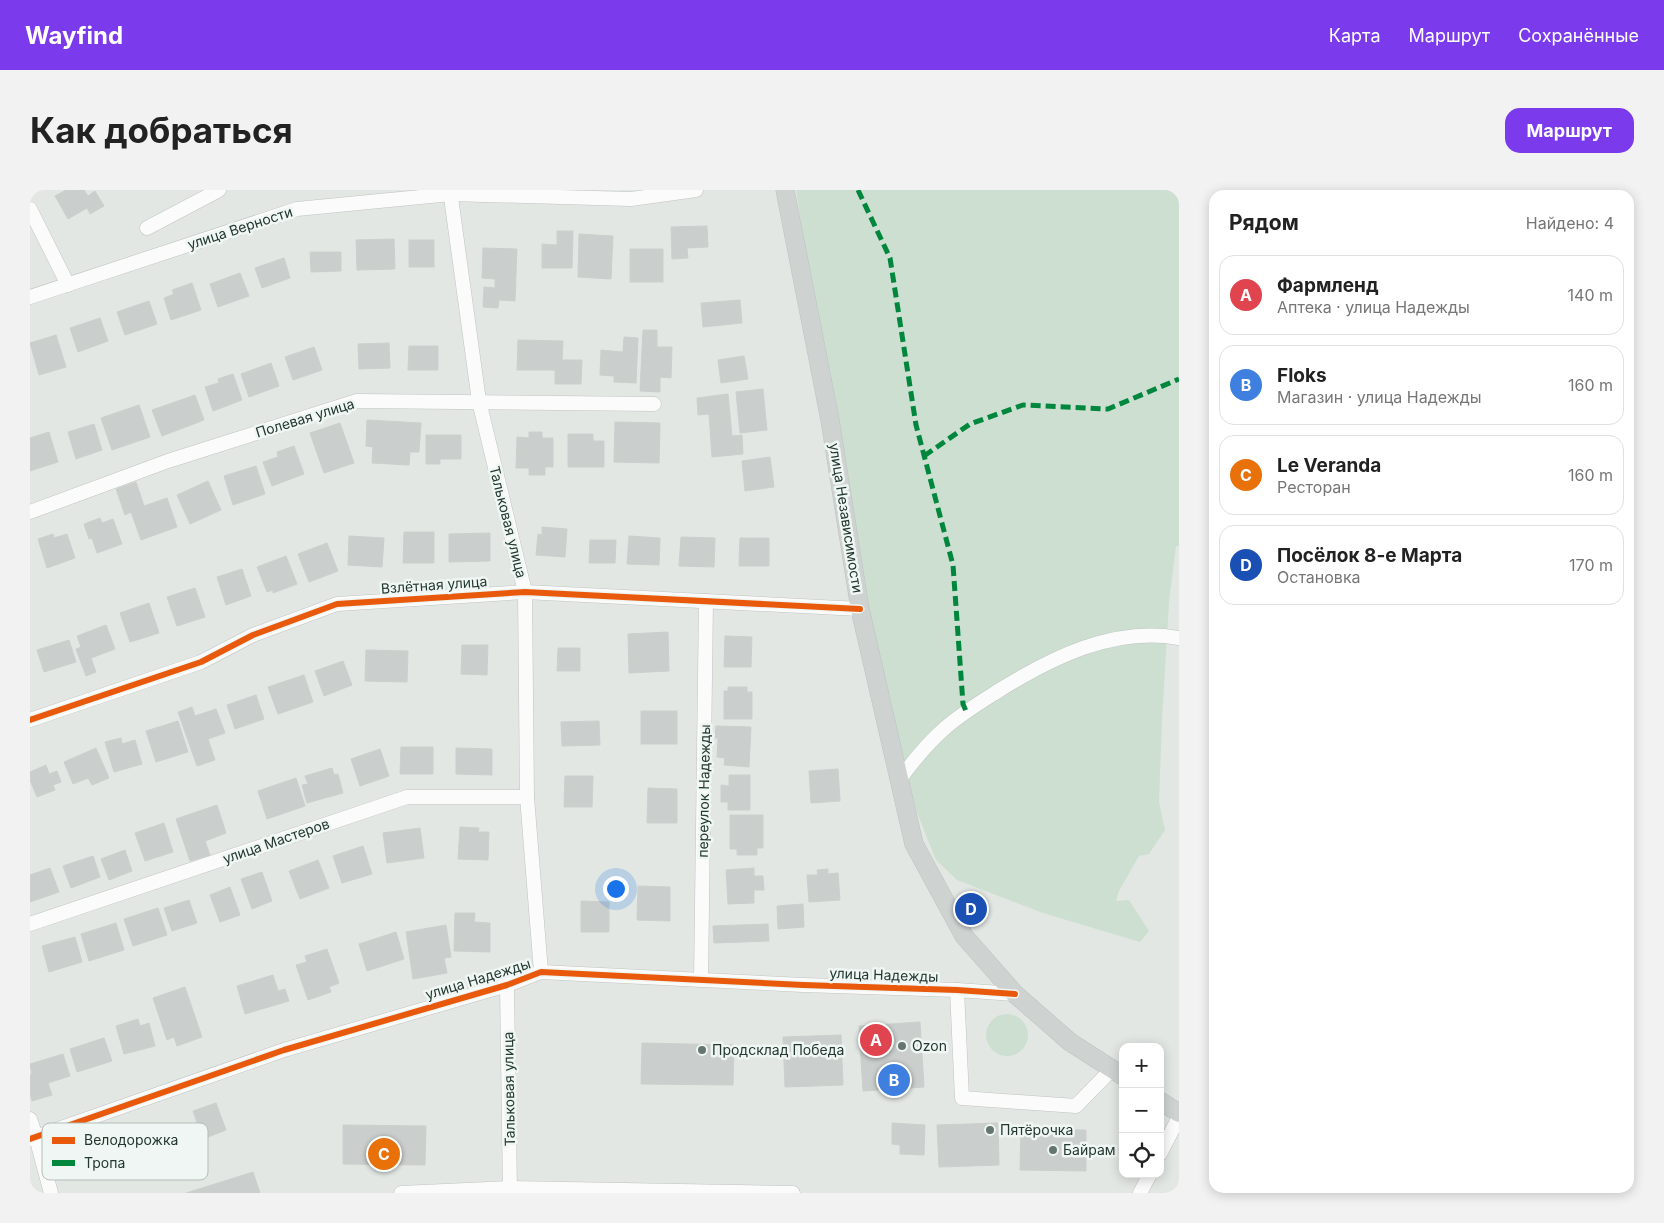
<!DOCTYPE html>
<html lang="ru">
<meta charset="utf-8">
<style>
:root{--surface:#fff;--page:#f2f2f2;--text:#222;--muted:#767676;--line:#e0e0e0;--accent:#7c3aed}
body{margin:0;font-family:Inter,sans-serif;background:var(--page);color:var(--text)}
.controls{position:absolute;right:15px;bottom:15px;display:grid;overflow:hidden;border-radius:10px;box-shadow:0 2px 12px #0003}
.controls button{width:45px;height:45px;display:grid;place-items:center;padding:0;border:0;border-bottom:1px solid var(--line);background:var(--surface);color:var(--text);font:25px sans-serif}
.you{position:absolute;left:585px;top:698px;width:18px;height:18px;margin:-12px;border:4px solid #fff;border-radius:50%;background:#1a73e8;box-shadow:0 0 0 8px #1a73e833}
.badge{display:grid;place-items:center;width:32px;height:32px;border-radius:50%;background:var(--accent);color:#fff;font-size:16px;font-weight:700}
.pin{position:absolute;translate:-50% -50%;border:2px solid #fff;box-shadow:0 1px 5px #0006}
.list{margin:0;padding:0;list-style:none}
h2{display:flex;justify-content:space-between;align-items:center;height:65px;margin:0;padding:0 20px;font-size:21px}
h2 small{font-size:16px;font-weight:400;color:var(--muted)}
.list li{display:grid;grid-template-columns:32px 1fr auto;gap:15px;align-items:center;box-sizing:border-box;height:80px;margin:0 10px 10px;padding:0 10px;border:1px solid var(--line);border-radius:15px}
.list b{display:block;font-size:19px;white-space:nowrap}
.list p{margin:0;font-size:16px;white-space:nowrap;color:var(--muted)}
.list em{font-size:16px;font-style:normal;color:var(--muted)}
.icon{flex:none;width:28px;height:28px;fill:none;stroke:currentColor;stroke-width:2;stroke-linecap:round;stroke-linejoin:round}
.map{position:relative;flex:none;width:1149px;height:1003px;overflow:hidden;border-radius:15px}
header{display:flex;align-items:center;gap:30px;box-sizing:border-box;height:70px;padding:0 25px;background:var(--accent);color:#fff}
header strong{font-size:24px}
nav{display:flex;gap:28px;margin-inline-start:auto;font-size:18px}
.intro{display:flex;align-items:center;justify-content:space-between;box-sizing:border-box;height:120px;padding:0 30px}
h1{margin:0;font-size:35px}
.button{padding:12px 22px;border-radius:15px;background:var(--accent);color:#fff;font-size:18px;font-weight:700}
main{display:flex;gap:30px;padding:0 30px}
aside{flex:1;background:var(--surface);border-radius:15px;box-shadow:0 2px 12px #0003}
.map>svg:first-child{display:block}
.green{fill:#cddfd0}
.building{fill:#cacecc;stroke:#cbd0cd}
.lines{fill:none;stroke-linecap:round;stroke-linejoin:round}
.minor-casing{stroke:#bfc4c1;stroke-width:15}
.major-casing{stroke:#bcc3c0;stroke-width:19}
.minor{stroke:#fbfbfb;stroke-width:14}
.major{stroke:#ced3d1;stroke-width:18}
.quiet{stroke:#00873e;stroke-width:5;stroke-dasharray:10 5;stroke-linecap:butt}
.cycleway-casing{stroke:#f0f6f3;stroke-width:9}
.cycleway{stroke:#e8590c;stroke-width:6}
.poi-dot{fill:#65756f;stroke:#f0f6f3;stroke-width:2}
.labels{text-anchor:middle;stroke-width:5;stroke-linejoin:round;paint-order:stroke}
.street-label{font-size:14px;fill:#223830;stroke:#f0f6f3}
.poi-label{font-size:14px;fill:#223830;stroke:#f0f6f3;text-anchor:start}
.key{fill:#f0f6f3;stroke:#b2bdb8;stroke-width:1}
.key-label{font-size:14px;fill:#223830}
</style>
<header>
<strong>Wayfind</strong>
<nav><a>Карта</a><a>Маршрут</a><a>Сохранённые</a></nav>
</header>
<div class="intro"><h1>Как добраться</h1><a class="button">Маршрут</a></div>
<main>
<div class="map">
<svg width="1149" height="1003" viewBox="0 0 1149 1003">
<rect width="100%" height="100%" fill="#e2e7e4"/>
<g class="green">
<polygon points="766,0 1149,0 1149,356 1146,356 1139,412 1132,531 1129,612 1135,640 1119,664 1109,666 1089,701 1086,711 1099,710 1119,741 1110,752 1013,723 927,690 906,670 880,605 830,419"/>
<circle cx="977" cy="845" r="21"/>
</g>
<g class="building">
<polygon points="36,0 54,0 58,6 65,1 74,16 60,24 57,18 38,29 25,6"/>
<polygon points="677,36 678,57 657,58 658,68 642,69 641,37"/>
<polygon points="527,41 543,41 542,78 512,78 512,54 527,55"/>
<polygon points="549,44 583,46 581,89 548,87"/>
<polygon points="364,49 365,79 327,80 326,50"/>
<rect x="379" y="50" width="25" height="27"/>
<polygon points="453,58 487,59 485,111 469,110 468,118 453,117 454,97 465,98 465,89 452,88"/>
<rect x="600" y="59" width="33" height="33"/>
<polygon points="280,62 311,62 311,81 281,82"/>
<polygon points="254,68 260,88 232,98 225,78"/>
<polygon points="210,83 219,106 188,117 180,94"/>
<polygon points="162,93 171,120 141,130 134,108 144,104 142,100"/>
<polygon points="710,110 712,133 673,137 671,113"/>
<polygon points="119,111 127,134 95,145 87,122"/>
<polygon points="70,128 78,151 48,162 40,138"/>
<polygon points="613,140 627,140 627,157 642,157 641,188 630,187 630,202 610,201"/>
<polygon points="26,145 36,177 9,185 0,153"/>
<polygon points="594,147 608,148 606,193 584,192 584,186 570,185 571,160 593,162"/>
<polygon points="488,150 533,151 532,170 552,170 551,194 525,194 525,180 487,180"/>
<polygon points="359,153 360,178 329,179 328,154"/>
<polygon points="379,156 408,156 408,180 378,180"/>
<polygon points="284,157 292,180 263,190 255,167"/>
<polygon points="714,166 718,189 691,193 688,170"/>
<polygon points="241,173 249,196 219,207 211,184"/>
<polygon points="203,184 212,210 183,221 175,197 189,193 188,189"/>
<polygon points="733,199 737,240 710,243 706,202"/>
<polygon points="698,204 702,246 712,245 713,264 682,267 679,224 668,225 667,208"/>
<polygon points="165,205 174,230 132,246 122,220"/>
<polygon points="109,215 120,247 82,260 71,228"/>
<polygon points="337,230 391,233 389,262 380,262 379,275 342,273 343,257 336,256"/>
<polygon points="585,232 630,233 629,273 584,272"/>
<polygon points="310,233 324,273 294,283 280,243"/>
<polygon points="64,234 72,260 46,269 38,242"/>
<polygon points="19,242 28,272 0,281 0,248"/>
<polygon points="499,242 512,242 512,248 523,248 523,277 515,277 515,285 499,285 499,278 486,278 487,247 499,248"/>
<polygon points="538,244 563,244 563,251 574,251 574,277 538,277"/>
<polygon points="396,245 431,245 431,269 410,269 410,274 396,274"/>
<polygon points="264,256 274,284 242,296 233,272 248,267 247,262"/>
<polygon points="740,267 744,297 715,301 712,271"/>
<polygon points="226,276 235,304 203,315 194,286"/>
<polygon points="178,291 191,320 160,334 147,305"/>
<polygon points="106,292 114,316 137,308 147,337 111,350 101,322 95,325 86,299"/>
<polygon points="70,328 72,333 83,329 92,354 67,363 62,348 59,349 54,334"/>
<polygon points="512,337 537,339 535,367 506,365 508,344 512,345"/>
<polygon points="374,342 404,342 404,373 373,373"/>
<polygon points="460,343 460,371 419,372 419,344"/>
<polygon points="23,344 24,348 37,344 45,368 17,378 8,349"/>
<polygon points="319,346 354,348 352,377 318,375"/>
<polygon points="599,346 630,348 629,375 597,374"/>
<polygon points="651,347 685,348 684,377 649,376"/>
<polygon points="710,348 739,348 739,376 709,376"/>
<polygon points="560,350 586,350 585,373 559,373"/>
<polygon points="297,353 308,381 279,392 268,364"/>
<polygon points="256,366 267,394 243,403 243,400 237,402 227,377"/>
<polygon points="212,379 221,406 196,415 187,387"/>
<polygon points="165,398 175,427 147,436 137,407"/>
<polygon points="119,413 129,443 100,452 90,423"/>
<polygon points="76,435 85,459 61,468 66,482 56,486 46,459 51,457 47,446"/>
<polygon points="638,442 639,481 599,483 598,444"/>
<polygon points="695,446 722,447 721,477 694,477"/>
<polygon points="39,450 46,472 14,482 7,460"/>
<polygon points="432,455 458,455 457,485 431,484"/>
<polygon points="528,458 550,458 550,481 527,481"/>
<polygon points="336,460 378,461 377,492 335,491"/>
<polygon points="313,471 322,495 294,506 285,481"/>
<polygon points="274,485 283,512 248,524 238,497"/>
<polygon points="698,497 717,497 717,502 722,502 722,529 694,529 694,501 698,501"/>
<polygon points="226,505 234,529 205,539 197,515"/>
<polygon points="162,517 165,526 186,519 195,543 178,549 185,570 167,576 148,522"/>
<rect x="611" y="521" width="36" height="33"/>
<polygon points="148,531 158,562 126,572 116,541"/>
<polygon points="569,531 570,555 532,556 531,532"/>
<polygon points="686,536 721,537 719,577 694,575 695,568 687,567 688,548 685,548"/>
<polygon points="91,548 92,554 105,550 112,574 84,582 75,552"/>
<polygon points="371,557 403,557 403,584 370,584"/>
<polygon points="66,558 79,588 62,595 58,588 43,594 34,572"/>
<polygon points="426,558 462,559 462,585 426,584"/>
<polygon points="350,559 359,586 330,596 321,569"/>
<polygon points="16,575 19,584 27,581 31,592 23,595 25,600 7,607 0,590 0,582"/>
<polygon points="302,578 304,585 308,584 313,603 277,613 272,595 278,594 275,586"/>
<polygon points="808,579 810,611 781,613 779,581"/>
<polygon points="699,585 720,585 720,620 698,620 698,612 691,612 691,595 699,596"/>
<polygon points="535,586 563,586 562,617 534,617"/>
<polygon points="266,588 275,616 237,629 228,601"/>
<polygon points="618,598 647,599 647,633 617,633"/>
<polygon points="187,615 196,643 175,651 180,665 160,671 146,629"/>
<polygon points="700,625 733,625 733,658 727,658 727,665 707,665 707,659 700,659"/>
<polygon points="134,633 143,662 115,671 105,643"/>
<polygon points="430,637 449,638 448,642 459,642 458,670 428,669"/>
<polygon points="390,638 394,668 357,673 353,643"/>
<polygon points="333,656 342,684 312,693 303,666"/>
<polygon points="95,660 102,681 79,690 71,669"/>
<polygon points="63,666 70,687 41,698 33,676"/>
<polygon points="288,670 299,698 270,709 259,681"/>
<polygon points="20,678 29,702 0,712 0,685"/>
<polygon points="724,678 724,686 733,686 734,700 724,700 724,713 698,714 696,680"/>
<polygon points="798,679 798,684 808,683 810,710 779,712 777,685 788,685 787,680"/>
<polygon points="232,682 242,711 222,719 211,689"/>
<polygon points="608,696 640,697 640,731 607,730"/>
<polygon points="200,697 210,725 190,732 180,705"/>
<polygon points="159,710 167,733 142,741 134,718"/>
<polygon points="551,711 579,712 579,742 551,742"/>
<polygon points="773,714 774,737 748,739 747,716"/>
<polygon points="128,718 137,745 103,756 94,729"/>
<polygon points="425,723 445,723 444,732 460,733 460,762 424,761"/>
<polygon points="86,733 94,760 59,771 51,744"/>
<polygon points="738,734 739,751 684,753 683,736"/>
<polygon points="416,735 421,767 414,768 417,783 383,789 376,742"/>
<polygon points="366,742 374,769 337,781 329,754"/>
<polygon points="45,747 52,772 19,782 12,756"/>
<polygon points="297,759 309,793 299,797 301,802 278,810 266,775 277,772 275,766"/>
<polygon points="243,785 248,801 255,799 259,811 215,824 207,796"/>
<polygon points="155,797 172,847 147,856 144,847 137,850 123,808"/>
<polygon points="108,829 110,836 119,833 125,856 94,864 86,836"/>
<polygon points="890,832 894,897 833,901 829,836"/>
<polygon points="811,845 813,895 755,897 753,847"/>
<polygon points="74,848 82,871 47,882 40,859"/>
<polygon points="612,853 704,855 703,895 611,894"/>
<polygon points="33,864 40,886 18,893 22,905 2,911 0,904 0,885 2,884 0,874"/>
<polygon points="186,913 196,940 173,949 163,921"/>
<polygon points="862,933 895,935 894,965 870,964 870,955 862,954"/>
<polygon points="968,933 969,975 909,977 907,935"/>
<polygon points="313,935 396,936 395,975 313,974"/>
<polygon points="991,939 1056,940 1056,981 990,980"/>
<polygon points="223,982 230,1003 156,1003"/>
</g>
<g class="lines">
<g class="minor-casing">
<g id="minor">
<polyline points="420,0 449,211 495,402 497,607 511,782"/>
<polyline points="0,19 38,95"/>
<polyline points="117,38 189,0"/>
<polyline points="0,107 267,19 421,4 601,9 666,0"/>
<polyline points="0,322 138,271 327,211 624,214"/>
<polyline points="0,530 171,472 223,445 307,414 495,402 830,419"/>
<path d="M870,589C883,571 898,553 915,538C931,524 949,513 968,501C1021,468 1084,436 1149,448"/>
<polyline points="0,734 377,607 497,607"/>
<polyline points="671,790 676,411"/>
<polyline points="477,795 480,1003"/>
<polyline points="927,800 932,908 1046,916 1082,879"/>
<polyline points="0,929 6,947 21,1003"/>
<polyline points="0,949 254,860 477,795 511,782 773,795 927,800 985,804"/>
<polyline points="1130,964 1149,927"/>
<polyline points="371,1003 480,998 763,1003"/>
<polyline points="1110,1003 1120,984"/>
</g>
</g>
<g class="major-casing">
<g id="major">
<polyline points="755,0 800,230 830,419 884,654 934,746 985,804 1040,852 1093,886"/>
<polyline points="1130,911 1149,923"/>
</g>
</g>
<use href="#minor" class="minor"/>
<use href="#major" class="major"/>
<g class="quiet">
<polyline points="828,0 860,68 886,235 923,375 933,514 936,521"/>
<polyline points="894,266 940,234 993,215 1078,219 1149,189"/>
</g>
<g class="cycleway-casing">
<g id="cycleway">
<polyline points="0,530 171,472 223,445 307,414 495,402 830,419"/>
<polyline points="0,949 254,860 477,795 511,782 773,795 927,800 985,804"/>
</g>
</g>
<use href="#cycleway" class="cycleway"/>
</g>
<g class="poi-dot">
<circle cx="872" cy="856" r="5"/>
<circle cx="672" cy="860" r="5"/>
<circle cx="960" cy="940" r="5"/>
<circle cx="1023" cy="960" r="5"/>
</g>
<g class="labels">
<g class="street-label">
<text transform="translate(210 38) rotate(-18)" y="5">улица Верности</text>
<text transform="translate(275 228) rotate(-17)" y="5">Полевая улица</text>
<text transform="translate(816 328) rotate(81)" y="5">улица Независимости</text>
<text transform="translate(478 332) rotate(76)" y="5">Тальковая улица</text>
<text transform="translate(404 395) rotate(-4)" y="5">Взлётная улица</text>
<text transform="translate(674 601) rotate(-89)" y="5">переулок Надежды</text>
<text transform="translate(246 651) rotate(-19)" y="5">улица Мастеров</text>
<text transform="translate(854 785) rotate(2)" y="5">улица Надежды</text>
<text transform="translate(448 789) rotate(-17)" y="5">улица Надежды</text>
<text transform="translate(479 899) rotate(-91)" y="5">Тальковая улица</text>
</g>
<g class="poi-label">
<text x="882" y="861">Ozon</text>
<text x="682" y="865">Продсклад Победа</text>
<text x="970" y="945">Пятёрочка</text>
<text x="1033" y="965">Байрам</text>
</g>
</g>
<rect x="12" y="933" width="166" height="57" rx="8" class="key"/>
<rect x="22" y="947" width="23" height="7" fill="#e8590c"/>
<rect x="22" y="970" width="23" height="6" fill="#00873e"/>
<g class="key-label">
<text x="54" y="955">Велодорожка</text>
<text x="54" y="978">Тропа</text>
</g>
</svg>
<div class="controls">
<button>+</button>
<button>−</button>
<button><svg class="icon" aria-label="locate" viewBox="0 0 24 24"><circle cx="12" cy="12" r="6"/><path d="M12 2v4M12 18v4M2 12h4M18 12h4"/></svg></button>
</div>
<div class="you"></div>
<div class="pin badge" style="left:846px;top:850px;background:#e0444e">A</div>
<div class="pin badge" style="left:864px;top:890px;background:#3f7fe0">B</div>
<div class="pin badge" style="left:354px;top:964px;background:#e8710a">C</div>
<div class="pin badge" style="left:941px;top:719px;background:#1a4fb4">D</div>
</div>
<aside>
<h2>Рядом<small>Найдено: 4</small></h2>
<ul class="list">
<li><span class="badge" style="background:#e0444e">A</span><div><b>Фармленд</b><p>Аптека · улица Надежды</p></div><em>140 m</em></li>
<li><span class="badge" style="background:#3f7fe0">B</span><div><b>Floks</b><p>Магазин · улица Надежды</p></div><em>160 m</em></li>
<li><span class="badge" style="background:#e8710a">C</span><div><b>Le Veranda</b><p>Ресторан</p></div><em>160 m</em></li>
<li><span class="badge" style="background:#1a4fb4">D</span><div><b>Посёлок 8-е Марта</b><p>Остановка</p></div><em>170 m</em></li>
</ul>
</aside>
</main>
